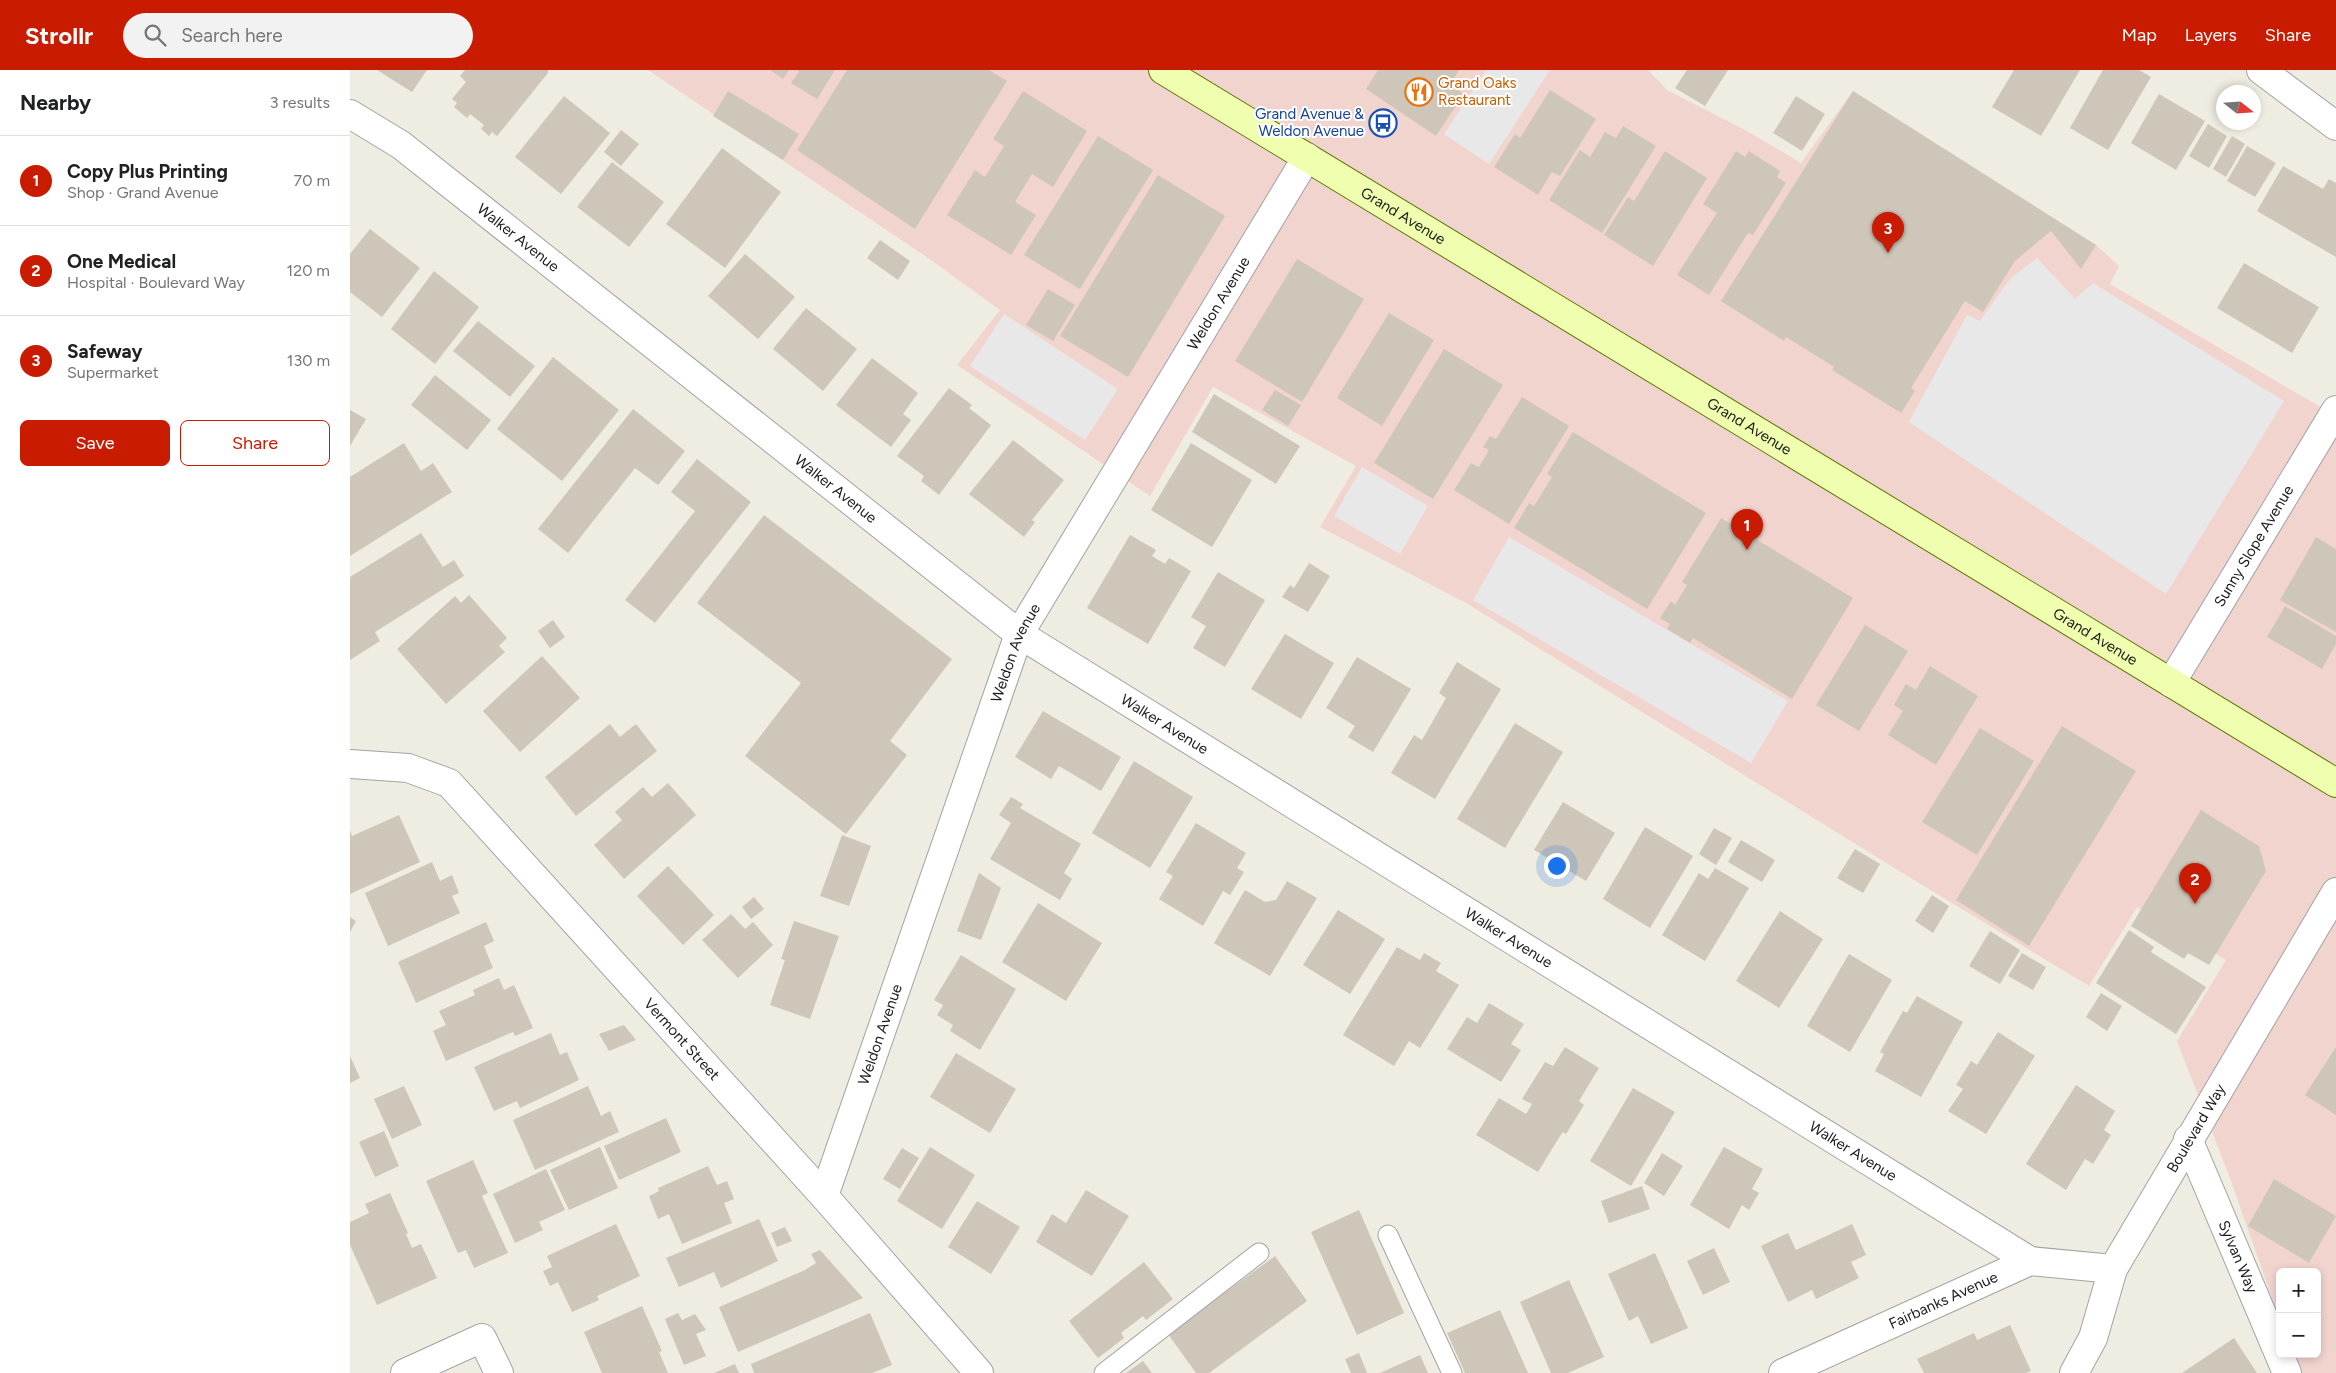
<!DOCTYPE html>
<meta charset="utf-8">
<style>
:root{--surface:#fff;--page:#f2f2f2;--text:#202124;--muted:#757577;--line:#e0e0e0;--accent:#c91b00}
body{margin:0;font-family:Figtree,sans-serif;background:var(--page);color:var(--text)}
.controls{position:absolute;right:15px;bottom:15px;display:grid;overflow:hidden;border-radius:8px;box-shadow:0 2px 8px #0003}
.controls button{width:45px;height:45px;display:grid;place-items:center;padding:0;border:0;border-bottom:1px solid var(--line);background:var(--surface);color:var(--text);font:25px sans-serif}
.compass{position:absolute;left:1866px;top:15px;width:45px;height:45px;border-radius:50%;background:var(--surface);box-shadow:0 2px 8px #0003;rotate:107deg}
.you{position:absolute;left:1206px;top:795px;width:18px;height:18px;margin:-12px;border:4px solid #fff;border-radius:50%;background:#1a73e8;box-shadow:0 0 0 8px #1a73e833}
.badge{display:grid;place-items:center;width:32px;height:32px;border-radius:50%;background:var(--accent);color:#fff;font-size:16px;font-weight:700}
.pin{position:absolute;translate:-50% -41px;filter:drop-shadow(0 1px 2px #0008)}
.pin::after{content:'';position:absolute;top:26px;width:18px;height:15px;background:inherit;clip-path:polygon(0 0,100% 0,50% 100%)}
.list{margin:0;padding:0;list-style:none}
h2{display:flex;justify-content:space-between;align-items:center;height:65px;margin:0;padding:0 20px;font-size:21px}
h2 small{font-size:16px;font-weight:400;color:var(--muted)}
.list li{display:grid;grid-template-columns:32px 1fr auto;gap:15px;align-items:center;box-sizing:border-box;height:90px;padding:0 20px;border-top:1px solid var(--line)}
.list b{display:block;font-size:19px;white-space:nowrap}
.list p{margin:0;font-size:16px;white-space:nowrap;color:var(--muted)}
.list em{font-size:16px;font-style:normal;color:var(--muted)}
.actions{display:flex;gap:10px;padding:15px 20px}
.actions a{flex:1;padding:11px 0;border:1px solid var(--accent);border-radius:8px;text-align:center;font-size:18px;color:var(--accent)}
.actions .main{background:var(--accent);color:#fff}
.icon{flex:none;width:28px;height:28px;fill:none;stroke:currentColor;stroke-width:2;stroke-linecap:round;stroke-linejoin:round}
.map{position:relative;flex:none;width:1986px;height:1303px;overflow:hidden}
header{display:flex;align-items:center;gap:30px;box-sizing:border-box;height:70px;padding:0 25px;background:var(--accent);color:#fff}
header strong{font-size:24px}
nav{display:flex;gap:28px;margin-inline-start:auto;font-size:18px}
.search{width:350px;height:45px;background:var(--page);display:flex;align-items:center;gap:12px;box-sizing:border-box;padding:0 18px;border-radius:28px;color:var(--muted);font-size:19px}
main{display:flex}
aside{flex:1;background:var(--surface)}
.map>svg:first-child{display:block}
.commercial{fill:#f2d4ce}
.parking{fill:#e8e8e8}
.building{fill:#cfc6ba}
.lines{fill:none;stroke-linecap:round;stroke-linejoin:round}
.lane-casing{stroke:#a3a3a3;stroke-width:21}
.street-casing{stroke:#a3a3a3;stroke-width:30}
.secondary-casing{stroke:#5a7700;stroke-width:30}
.lane{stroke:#fff;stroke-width:19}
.street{stroke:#fff;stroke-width:28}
.secondary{stroke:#f0ffaf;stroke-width:28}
.labels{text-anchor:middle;stroke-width:4;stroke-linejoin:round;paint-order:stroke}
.food-label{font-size:15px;fill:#c56008;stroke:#fff;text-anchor:start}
.transit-label{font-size:15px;fill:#164399;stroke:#fff;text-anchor:end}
.street-label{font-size:15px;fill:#1c1c1c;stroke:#fff}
</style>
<header>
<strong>Strollr</strong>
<div class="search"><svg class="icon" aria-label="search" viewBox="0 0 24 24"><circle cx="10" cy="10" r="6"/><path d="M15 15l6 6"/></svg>Search here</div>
<nav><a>Map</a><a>Layers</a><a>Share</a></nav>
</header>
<main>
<aside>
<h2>Nearby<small>3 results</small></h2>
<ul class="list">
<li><span class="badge">1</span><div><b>Copy Plus Printing</b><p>Shop · Grand Avenue</p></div><em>70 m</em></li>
<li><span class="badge">2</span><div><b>One Medical</b><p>Hospital · Boulevard Way</p></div><em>120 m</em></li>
<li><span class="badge">3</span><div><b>Safeway</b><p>Supermarket</p></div><em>130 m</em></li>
</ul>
<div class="actions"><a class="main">Save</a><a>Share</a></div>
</aside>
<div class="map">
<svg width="1986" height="1303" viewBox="0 0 1986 1303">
<rect width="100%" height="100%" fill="#efece1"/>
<polygon class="commercial" points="298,0 1298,0 1317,20 1397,61 1451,93 1503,21 1746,175 1769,196 1760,214 1986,346 1986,1303 1948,1303 1941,1284 1967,1284 1967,1202 1930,1202 1930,1251 1880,1108 1827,971 1876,890 1787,837 1739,916 1533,791 1116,533 970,457 1006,396 863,317 800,426 607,295 650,240 581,190"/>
<g class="parking">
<polygon points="1136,0 1200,0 1139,94 1094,64"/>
<polygon points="1687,188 1725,229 1743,213 1934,331 1816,524 1559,352 1617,245 1630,251 1660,209"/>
<polygon points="654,244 768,319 735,370 620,296"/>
<polygon points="1012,397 1078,436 1050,484 984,446"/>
<polygon points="1159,467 1438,631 1401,693 1123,530"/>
</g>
<g class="building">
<polygon points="27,0 77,0 62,22"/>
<polygon points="115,0 198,0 198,3 147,66 142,62 139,66 131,59 134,55 120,44 117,48 104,37 107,33 102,29 116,12 110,6"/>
<polygon points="420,0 439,0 433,9"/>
<polygon points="446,0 485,0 467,29 441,13 449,1"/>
<polygon points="497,0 639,0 657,11 565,159 447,80"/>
<polygon points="1028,0 1109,0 1100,15 1114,24 1086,66 1016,19"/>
<polygon points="1337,0 1378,0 1355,36 1325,18"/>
<polygon points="1664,0 1730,0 1691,66 1642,37"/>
<polygon points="1753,0 1789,0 1801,7 1758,80 1720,58"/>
<polygon points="1200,20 1246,49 1210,106 1202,102 1188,125 1144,97 1165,64 1170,68"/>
<polygon points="378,21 449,64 433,90 363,46"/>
<polygon points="673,21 737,61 703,117 682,104 665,132 686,145 661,185 597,145 625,100 635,107 654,76 643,69"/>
<polygon points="1503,21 1746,175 1731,199 1701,161 1665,191 1633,242 1615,231 1561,318 1565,321 1551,343 1482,300 1484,297 1436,267 1434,271 1371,231"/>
<polygon points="1809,24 1855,51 1826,100 1781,73"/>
<polygon points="214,26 260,63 211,124 165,87"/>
<polygon points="1446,26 1475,44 1452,81 1423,63"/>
<polygon points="1858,54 1877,66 1859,98 1839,86"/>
<polygon points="1273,56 1306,76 1252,163 1199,130 1230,80 1240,87 1255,62 1266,68"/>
<polygon points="271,60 289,74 271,96 254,82"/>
<polygon points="748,66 803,100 730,219 674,185"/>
<polygon points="1882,66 1895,74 1876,107 1863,99"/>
<polygon points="1897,76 1926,93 1905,127 1877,111"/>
<polygon points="372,78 431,122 375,198 316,154"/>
<polygon points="1315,81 1357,108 1303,196 1254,165 1278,127 1284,131"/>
<polygon points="1386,81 1395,87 1399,81 1430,101 1427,107 1436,113 1403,165 1398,163 1359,225 1327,205 1367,143 1353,134"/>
<polygon points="262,92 314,132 279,177 227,137"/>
<polygon points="1933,96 1973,119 1979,109 1986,113 1986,187 1907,141"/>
<polygon points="808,105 875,146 778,307 710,266"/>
<polygon points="20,159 70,198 32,247 0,222 0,184"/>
<polygon points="530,170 560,191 548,210 517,188"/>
<polygon points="395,184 445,227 408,269 358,226"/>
<polygon points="947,189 1014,229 952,332 885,291"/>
<polygon points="1894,193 1969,237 1942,283 1867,238"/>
<polygon points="84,201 129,237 85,294 41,259"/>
<polygon points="698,219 725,235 703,271 676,255"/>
<polygon points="456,238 507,279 473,321 423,279"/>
<polygon points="1039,243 1084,270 1032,356 987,328"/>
<polygon points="128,251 185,296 160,327 103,281"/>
<polygon points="1094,279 1153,315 1083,429 1024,393"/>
<polygon points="203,287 269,340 212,411 147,359"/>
<polygon points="522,288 568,323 553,344 561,350 541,377 486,335"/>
<polygon points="85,305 141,350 117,380 61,335"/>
<polygon points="599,318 622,335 619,338 641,355 589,425 571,411 574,406 547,386"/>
<polygon points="925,320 951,335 938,356 912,340"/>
<polygon points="864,324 950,376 926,414 842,362"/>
<polygon points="1172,327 1219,356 1159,454 1104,420 1121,393 1129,397 1139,380 1133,377 1140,366 1146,369"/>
<polygon points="283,339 335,381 308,415 285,398 218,483 188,459"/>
<polygon points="0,340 16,349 0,376"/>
<polygon points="1223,362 1356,443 1297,539 1164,458 1179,433 1184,436 1202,407 1197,404"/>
<polygon points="663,370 714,410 682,450 685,452 674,467 619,424"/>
<polygon points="54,373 71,401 83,393 102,422 0,486 0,407"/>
<polygon points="841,373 902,410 862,477 801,440"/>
<polygon points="347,389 401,432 305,553 275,530 345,441 321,422"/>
<polygon points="414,445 602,589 540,671 557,685 496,764 395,686 451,613 347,533"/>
<polygon points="1371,448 1503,528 1442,629 1343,568 1340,573 1317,559 1320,554 1310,548 1321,531 1325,535 1337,515 1332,512"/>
<polygon points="71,463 93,497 104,490 114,506 25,562 30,571 0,590 0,507"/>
<polygon points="780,465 806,480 802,486 815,494 819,488 841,501 798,574 737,538"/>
<polygon points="1966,467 1986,479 1986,562 1930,530"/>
<polygon points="959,493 980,506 958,542 932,527 940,515 944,518"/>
<polygon points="868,502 915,530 875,597 843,578 856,556 841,547"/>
<polygon points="119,525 157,568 149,576 155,582 96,634 47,579 105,526 111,533"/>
<polygon points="1935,536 1986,566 1986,574 1972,599 1917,567"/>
<polygon points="203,550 215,567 200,578 188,561"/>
<polygon points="1515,555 1558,581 1509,661 1466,635"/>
<polygon points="935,564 984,593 951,649 901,619"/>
<polygon points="192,586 230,628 170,682 133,641"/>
<polygon points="1007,587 1061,619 1023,682 998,667 1005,656 976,638"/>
<polygon points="1107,592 1151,619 1085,729 1041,703 1064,665 1072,670 1096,628 1089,623"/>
<polygon points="1580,596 1628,626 1586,695 1538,665 1553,641 1544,635 1556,614 1566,620"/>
<polygon points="693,641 771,687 751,721 709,696 701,709 665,687"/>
<polygon points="1165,653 1213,682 1155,778 1107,749"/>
<polygon points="260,654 270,667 286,654 307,681 226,746 195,707"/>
<polygon points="1712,656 1786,701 1679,876 1606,830"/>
<polygon points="1630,658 1684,691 1627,785 1572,752"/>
<polygon points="784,691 843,727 800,798 742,763"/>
<polygon points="318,713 346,745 274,809 244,775 272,750 265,742 293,717 302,727"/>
<polygon points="661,727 673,734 670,738 731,774 714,803 722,809 710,830 640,789 661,753 649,745"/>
<polygon points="1213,732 1265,763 1236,811 1184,780"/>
<polygon points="1851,740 1909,776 1916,801 1859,895 1838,883 1834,889 1781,856"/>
<polygon points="49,745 70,792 0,824 0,760 2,766"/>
<polygon points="846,753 896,783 887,798 894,802 880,825 873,821 853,856 809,829 823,806 816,802"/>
<polygon points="1295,757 1343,786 1300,858 1253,829"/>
<polygon points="1364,758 1382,768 1366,795 1349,784"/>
<polygon points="492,765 521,776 499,836 470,826"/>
<polygon points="1391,770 1425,790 1412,812 1378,792"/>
<polygon points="1505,779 1530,794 1513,823 1487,808"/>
<polygon points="82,792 90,811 102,805 109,823 102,826 110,843 38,876 15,823"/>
<polygon points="318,796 364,845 333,875 287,826"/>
<polygon points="1365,798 1399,818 1355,891 1312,865 1349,803 1358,809"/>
<polygon points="629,803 651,818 631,870 607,861"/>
<polygon points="937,811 967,828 920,906 864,873 895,820 915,832 926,830"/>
<polygon points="1582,825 1599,836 1583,863 1565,851"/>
<polygon points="404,827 414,839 401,849 392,837"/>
<polygon points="688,833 752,873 716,931 652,892"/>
<polygon points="988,840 1035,869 1000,924 953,895"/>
<polygon points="1430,841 1473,869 1429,938 1386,911"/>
<polygon points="381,844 395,859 403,852 423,875 388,908 352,870"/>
<polygon points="0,847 6,851 0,862"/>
<polygon points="444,851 489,866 460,949 420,935 435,890 431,889"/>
<polygon points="136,852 144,871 134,876 143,898 66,933 48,892"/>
<polygon points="1779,860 1804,877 1801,882 1856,917 1826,964 1746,913"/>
<polygon points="1640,861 1670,880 1650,914 1619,896"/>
<polygon points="1047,877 1070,890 1074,883 1091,893 1086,901 1109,915 1070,978 1059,971 1044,996 993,965"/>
<polygon points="1672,883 1696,897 1683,920 1658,906"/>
<polygon points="1499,884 1542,910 1500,982 1457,956"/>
<polygon points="611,885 666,919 630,980 600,961 603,955 587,945 593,935 584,930"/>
<polygon points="149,908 154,920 164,915 183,958 165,966 163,962 96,991 83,961 96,955 89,941 125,925 123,920"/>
<polygon points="1751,923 1772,936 1757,961 1736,947"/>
<polygon points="1567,926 1613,952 1571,1027 1525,1001 1534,984 1530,982 1553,941 1557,943"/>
<polygon points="1139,933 1174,954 1161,974 1171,980 1151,1012 1097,979 1117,947 1127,953"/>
<polygon points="274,955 286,970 259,981 249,964"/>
<polygon points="1648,962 1685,986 1636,1064 1598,1041 1613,1019 1606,1015 1621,991 1627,995"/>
<polygon points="201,963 210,985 217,982 229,1010 170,1038 167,1031 144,1041 124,997"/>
<polygon points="1215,977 1249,998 1229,1031 1234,1035 1216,1064 1213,1062 1210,1066 1188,1102 1126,1065 1149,1028 1176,1044 1182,1034 1172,1029 1195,992 1203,996"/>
<polygon points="1986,977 1986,1045 1955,1025"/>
<polygon points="606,983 666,1019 640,1063 580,1027"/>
<polygon points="0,986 10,1008 0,1013"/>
<polygon points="1726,1015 1765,1041 1754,1060 1761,1065 1743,1094 1735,1089 1716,1120 1676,1094"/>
<polygon points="54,1016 72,1055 42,1069 24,1029"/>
<polygon points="238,1016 251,1046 260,1041 269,1062 185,1100 163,1050"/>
<polygon points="1283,1018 1325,1042 1281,1116 1240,1091"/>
<polygon points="316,1048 331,1082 269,1110 254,1076"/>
<polygon points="34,1061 49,1096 25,1107 9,1072"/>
<polygon points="250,1077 268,1118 219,1140 200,1100"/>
<polygon points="580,1077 625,1105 592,1159 547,1131"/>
<polygon points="1374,1077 1413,1099 1402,1119 1409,1123 1399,1140 1392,1135 1379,1159 1340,1135"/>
<polygon points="552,1078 569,1088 550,1119 533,1109"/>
<polygon points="1312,1083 1333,1096 1314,1126 1294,1113"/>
<polygon points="123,1090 138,1123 132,1126 158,1183 124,1198 116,1180 108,1183 76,1111"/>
<polygon points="358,1096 367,1115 377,1111 384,1129 374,1133 382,1153 332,1174 319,1144 308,1149 299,1126 309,1121 308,1118"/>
<polygon points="196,1099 215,1140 189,1152 193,1160 165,1173 143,1124"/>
<polygon points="1924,1109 1986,1146 1959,1193 1898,1156"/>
<polygon points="1292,1116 1300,1139 1259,1153 1251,1131"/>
<polygon points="736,1120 779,1146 742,1206 686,1172 702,1144 716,1153"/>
<polygon points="40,1123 58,1163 56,1164 62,1178 71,1174 87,1208 27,1235 0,1175 0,1152 19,1143 15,1134"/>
<polygon points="627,1131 670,1157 641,1204 598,1177"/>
<polygon points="1009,1140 1054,1243 1007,1265 961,1162"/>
<polygon points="409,1149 428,1191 371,1218 364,1202 329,1217 316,1188"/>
<polygon points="266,1154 290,1206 247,1226 249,1230 222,1242 208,1212 200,1216 193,1201 202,1197 197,1186"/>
<polygon points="1502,1154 1516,1185 1501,1192 1509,1208 1466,1229 1462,1220 1438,1232 1411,1176 1438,1163 1446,1180"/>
<polygon points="435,1157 442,1171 427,1177 421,1163"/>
<polygon points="1364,1178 1380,1212 1353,1225 1337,1191"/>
<polygon points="470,1180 513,1228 388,1282 369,1237 455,1200 466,1193 461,1184"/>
<polygon points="1305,1183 1338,1258 1301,1274 1288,1246 1279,1251 1258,1204"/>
<polygon points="925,1186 957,1231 859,1303 846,1303 818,1264"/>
<polygon points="794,1192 823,1229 796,1250 793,1246 771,1263 774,1268 748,1288 719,1251"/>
<polygon points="1219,1210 1254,1287 1218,1303 1201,1303 1170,1232"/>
<polygon points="292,1236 312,1281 309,1282 318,1303 252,1303 234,1262"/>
<polygon points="1150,1240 1178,1303 1115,1303 1097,1263"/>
<polygon points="328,1243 332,1250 345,1244 356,1260 346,1264 356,1286 334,1295 315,1249"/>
<polygon points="520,1243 542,1295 522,1303 404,1303 401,1294"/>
<polygon points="1660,1255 1681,1301 1676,1303 1574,1303 1567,1289 1624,1263 1627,1270"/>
<polygon points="1884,1268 1907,1303 1832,1303"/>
<polygon points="1009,1283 1017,1303 1001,1303 995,1289"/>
<polygon points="1070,1285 1078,1303 1030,1303"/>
<polygon points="793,1291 802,1303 776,1303"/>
<polygon points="385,1294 389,1303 364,1303"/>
</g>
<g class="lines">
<g class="lane-casing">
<g id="lane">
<polyline points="1038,1165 1102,1303"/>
<polyline points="754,1303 909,1183"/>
</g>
</g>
<g class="street-casing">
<g id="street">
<polyline points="1911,0 1986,56"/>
<path id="s1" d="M0,44L51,75L669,564L1680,1191"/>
<path id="s2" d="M1821,613L1986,340"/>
<path id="s3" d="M0,694L58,698L99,713L474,1126L629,1303"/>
<path id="s4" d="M1838,1069L1937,1303"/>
<path id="s5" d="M474,1126L669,564L957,87"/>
<polyline points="55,1303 132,1268 149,1303"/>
<path id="s6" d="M1433,1303L1680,1191L1763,1199"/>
<path id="s7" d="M1724,1303L1743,1268L1763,1199L1986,822"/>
</g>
</g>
<g class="secondary-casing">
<g id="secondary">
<path id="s8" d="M813,0L1986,713"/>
</g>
</g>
<use href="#lane" class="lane"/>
<use href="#street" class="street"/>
<use href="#secondary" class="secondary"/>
</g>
<defs>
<g id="restaurant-ring" transform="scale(1.4375)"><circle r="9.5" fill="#fff" stroke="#e8710a" stroke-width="1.5"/><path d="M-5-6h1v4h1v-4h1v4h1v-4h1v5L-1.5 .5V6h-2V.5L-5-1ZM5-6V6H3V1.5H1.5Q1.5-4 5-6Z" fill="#e8710a"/></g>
<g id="bus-ring" transform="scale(1.4375)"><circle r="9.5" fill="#fff" stroke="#1a4fb4" stroke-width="1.5"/><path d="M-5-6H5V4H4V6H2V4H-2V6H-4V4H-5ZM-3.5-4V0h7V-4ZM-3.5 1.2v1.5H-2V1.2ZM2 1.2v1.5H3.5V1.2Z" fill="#1a4fb4"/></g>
</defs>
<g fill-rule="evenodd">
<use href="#restaurant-ring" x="1069" y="22"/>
<use href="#bus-ring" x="1033" y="53"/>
</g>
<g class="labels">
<g class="food-label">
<text x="1088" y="18">Grand Oaks<tspan x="1088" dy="17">Restaurant</tspan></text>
</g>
<g class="transit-label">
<text x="1014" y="49">Grand Avenue &amp;<tspan x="1014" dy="17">Weldon Avenue</tspan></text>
</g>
<g class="street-label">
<text dy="5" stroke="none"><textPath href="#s8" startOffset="281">Grand Avenue</textPath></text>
<text dy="5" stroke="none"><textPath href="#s1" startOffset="209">Walker Avenue</textPath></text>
<text dy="5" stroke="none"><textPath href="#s5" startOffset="981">Weldon Avenue</textPath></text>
<text dy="5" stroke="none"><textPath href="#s8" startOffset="686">Grand Avenue</textPath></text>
<text dy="5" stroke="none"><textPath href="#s1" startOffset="614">Walker Avenue</textPath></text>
<text dy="5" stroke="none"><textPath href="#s2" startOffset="160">Sunny Slope Avenue</textPath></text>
<text dy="5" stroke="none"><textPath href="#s8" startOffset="1091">Grand Avenue</textPath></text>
<text dy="5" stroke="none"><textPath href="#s5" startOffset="576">Weldon Avenue</textPath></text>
<text dy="5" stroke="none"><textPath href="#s1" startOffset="1019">Walker Avenue</textPath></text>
<text dy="5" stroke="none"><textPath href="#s1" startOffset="1424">Walker Avenue</textPath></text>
<text dy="5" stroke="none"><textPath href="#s5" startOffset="171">Weldon Avenue</textPath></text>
<text dy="5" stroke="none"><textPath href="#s3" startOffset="448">Vermont Street</textPath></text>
<text dy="5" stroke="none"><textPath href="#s7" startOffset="275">Boulevard Way</textPath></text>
<text dy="5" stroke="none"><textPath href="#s1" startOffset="1829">Walker Avenue</textPath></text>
<text dy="5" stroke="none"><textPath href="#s4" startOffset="128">Sylvan Way</textPath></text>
<text dy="5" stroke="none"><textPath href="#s6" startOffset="176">Fairbanks Avenue</textPath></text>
</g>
</g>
</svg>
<div class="controls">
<button>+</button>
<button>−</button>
</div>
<svg class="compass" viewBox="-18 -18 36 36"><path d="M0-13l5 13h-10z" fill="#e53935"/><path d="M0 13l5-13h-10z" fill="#757577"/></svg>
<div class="you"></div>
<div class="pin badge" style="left:1397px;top:480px">1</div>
<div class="pin badge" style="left:1845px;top:834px">2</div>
<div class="pin badge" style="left:1538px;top:183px">3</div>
</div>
</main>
